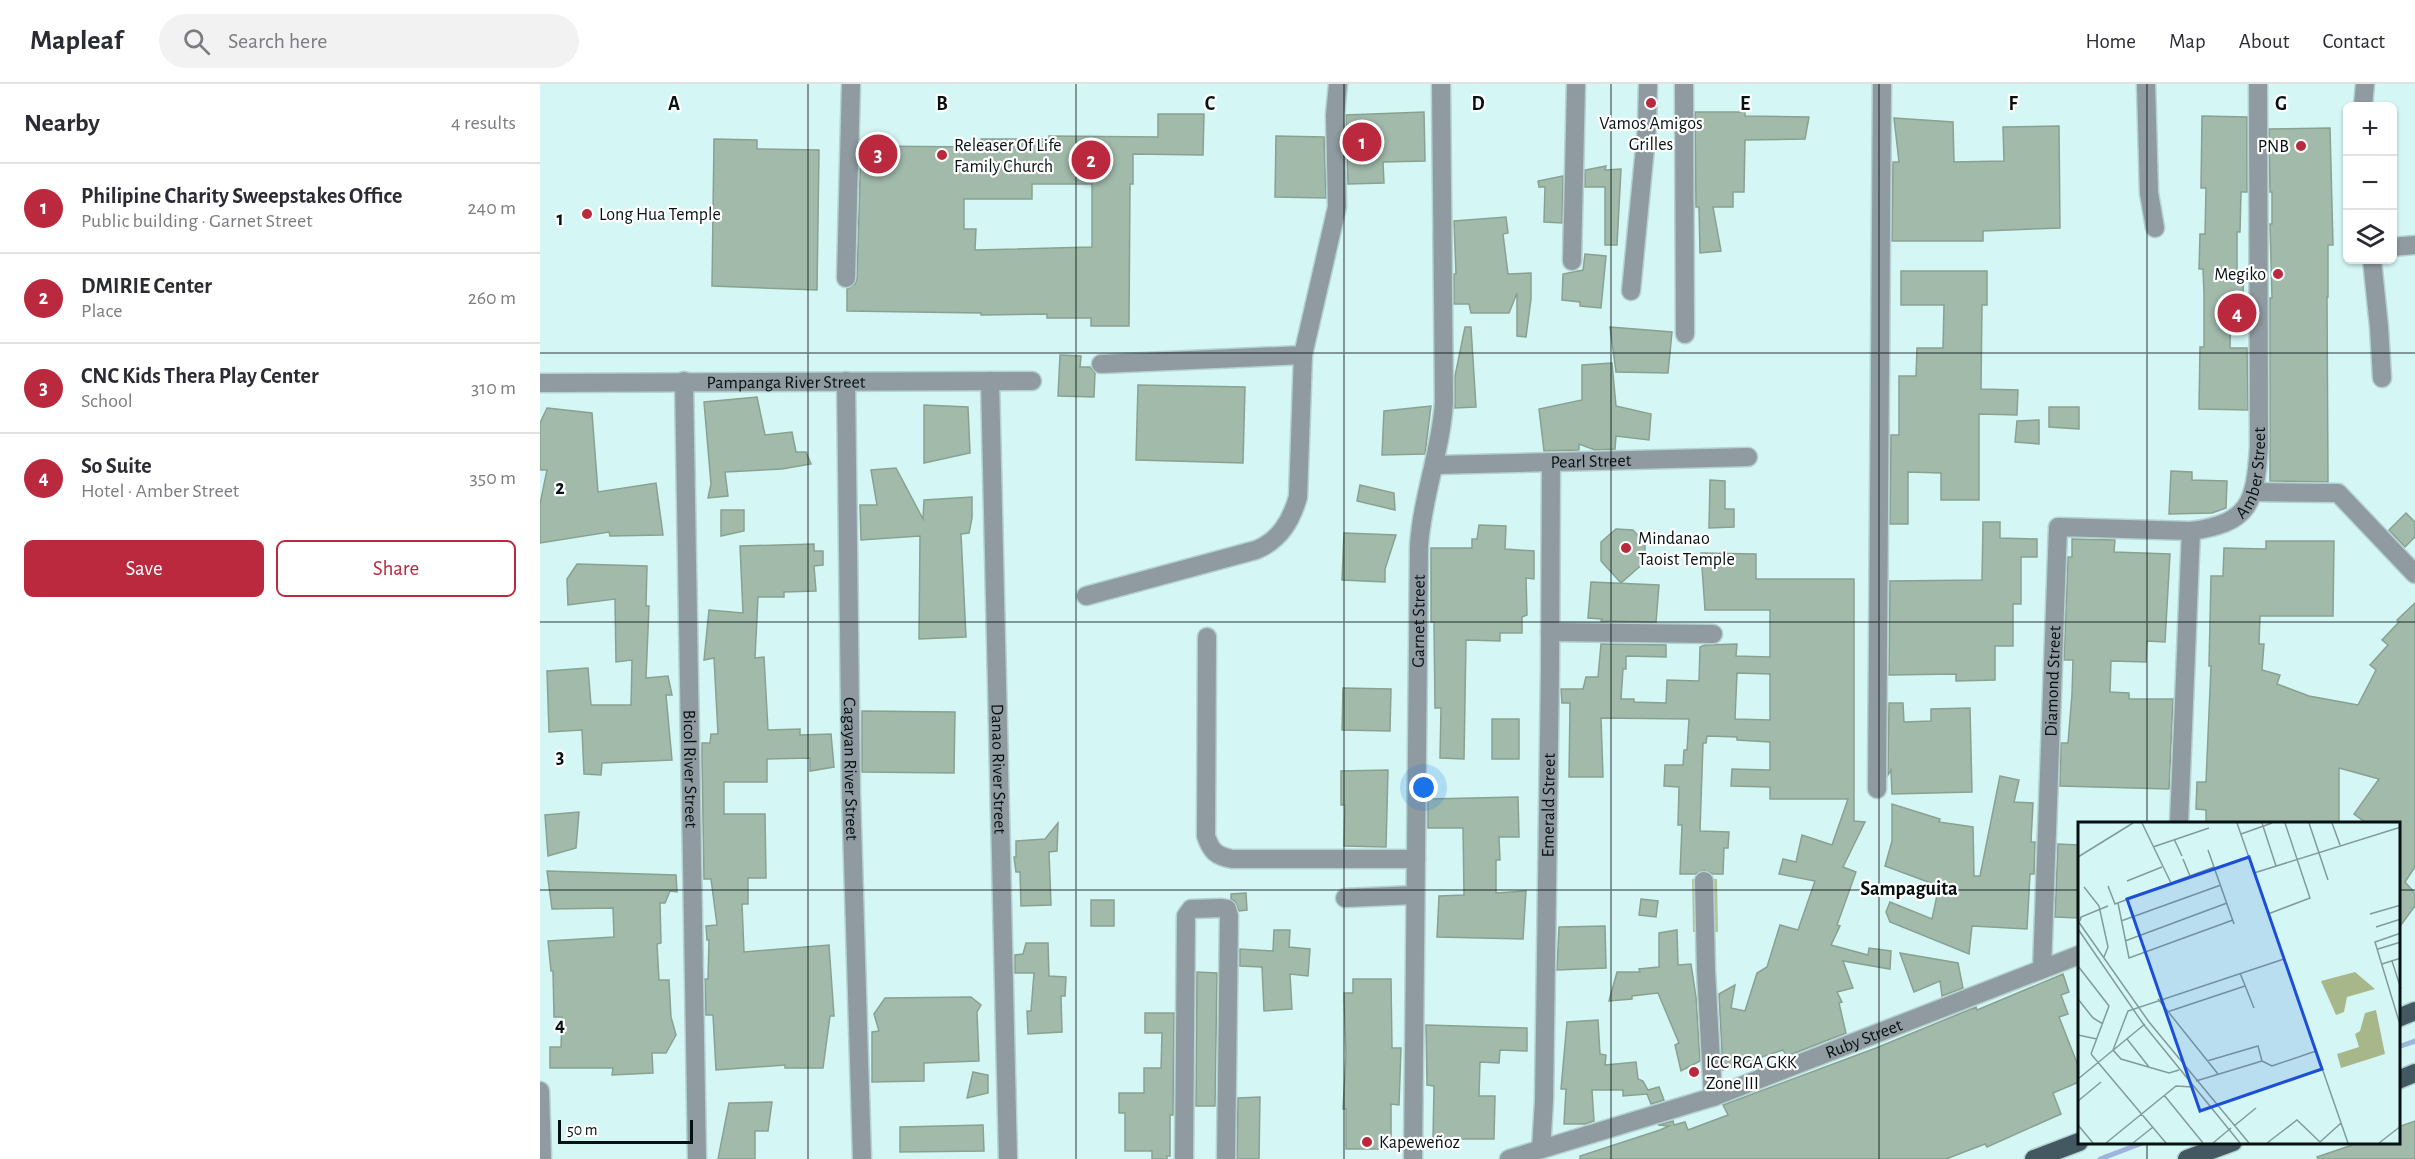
<!DOCTYPE html>
<meta charset="utf-8">
<style>
:root{--surface:#fff;--page:#f2f2f3;--text:#2b2b33;--muted:#7c7c81;--line:#e1e1e2;--accent:#ba293e}
body{margin:0;font-family:"Alegreya Sans",sans-serif;background:var(--page);color:var(--text)}
.controls{position:absolute;right:18px;top:18px;display:grid;overflow:hidden;border-radius:9px;box-shadow:0 2px 4px #0004}
.controls button{width:54px;height:54px;display:grid;place-items:center;padding:0;border:0;border-bottom:2px solid var(--line);background:var(--surface);color:var(--text);font:30px sans-serif}
.scale{position:absolute;left:18px;bottom:15px;width:135px;box-sizing:border-box;padding-left:6px;border:3px solid #061111;border-top:0;font-size:16px;line-height:21px;white-space:nowrap;color:#061111;-webkit-text-stroke:4px #fff;paint-order:stroke}
.you{position:absolute;left:884px;top:704px;width:21px;height:21px;margin:-15px;border:4px solid #fff;border-radius:50%;background:#1a73e8;box-shadow:0 0 0 9px #1a73e833}
.badge{display:grid;place-items:center;width:39px;height:39px;border-radius:50%;background:var(--accent);color:#fff;font-size:20px;font-weight:700}
.pin{position:absolute;translate:-50% -50%;border:3px solid #fff;box-shadow:0 2px 6px #0006}
.list{margin:0;padding:0;list-style:none}
h2{display:flex;justify-content:space-between;align-items:center;height:78px;margin:0;padding:0 24px;font-size:26px}
h2 small{font-size:20px;font-weight:400;color:var(--muted)}
.list li{display:grid;grid-template-columns:39px 1fr auto;gap:18px;align-items:center;box-sizing:border-box;height:90px;padding:0 24px;border-top:2px solid var(--line)}
.list b{display:block;font-size:22px;white-space:nowrap}
.list p{margin:0;font-size:20px;white-space:nowrap;color:var(--muted)}
.list em{font-size:20px;font-style:normal;color:var(--muted)}
.actions{display:flex;gap:12px;padding:18px 24px}
.actions a{flex:1;padding:14px 0;border:2px solid var(--accent);border-radius:9px;text-align:center;font-size:21px;color:var(--accent)}
.actions .main{background:var(--accent);color:#fff}
.icon{flex:none;width:33px;height:33px;fill:none;stroke:currentColor;stroke-width:2;stroke-linecap:round;stroke-linejoin:round}
.map{position:relative;flex:none;width:1875px;height:1075px;overflow:hidden}
header{display:flex;align-items:center;gap:36px;box-sizing:border-box;height:84px;padding:0 30px;background:var(--surface);border-bottom:2px solid var(--line)}
header strong{font-size:28px}
nav{display:flex;gap:33px;margin-inline-start:auto;font-size:21px}
.search{width:420px;height:54px;background:var(--page);display:flex;align-items:center;gap:15px;box-sizing:border-box;padding:0 21px;border-radius:33px;color:var(--muted);font-size:22px}
main{display:flex}
aside{flex:1;background:var(--surface)}
.map>svg:first-child{display:block}
.pitch{fill:#b4c396}
.lines{fill:none;stroke-linecap:round;stroke-linejoin:round}
.stream{stroke:#9db4dd;stroke-width:5}
.building{fill:#a1baaa;stroke:#88a191;stroke-width:1.5;fill-rule:evenodd}
.minor-casing{stroke:#b3d2d1;stroke-width:21}
.major-casing{stroke:#b3d2d1;stroke-width:21}
.minor{stroke:#8f9ba1;stroke-width:18}
.major{stroke:#435861;stroke-width:18}
.grid{fill:none;stroke:#061111;stroke-width:1.5;stroke-opacity:0.55}
.poi-dot{fill:#ba293e;stroke:#fff;stroke-width:2}
.labels{text-anchor:middle;stroke-width:4.5;stroke-linejoin:round;paint-order:stroke}
.poi-label{font-size:18px;fill:#061111;stroke:#fff;text-anchor:start}
.street-label{font-size:18px;fill:#061111;stroke:#fff}
.neighbourhood-label{font-size:20px;font-weight:bold;fill:#061111;stroke:#fff}
.inset-road{fill:none;stroke:#829b9a;stroke-width:1.5}
.view{fill:#1d4ed8;fill-opacity:0.15;stroke:#1d4ed8;stroke-width:3}
.inset-edge{fill:none;stroke:#061111;stroke-width:3}
.grid-label{font-size:20px;text-anchor:middle;font-weight:bold;fill:#061111;stroke:#fff;stroke-width:4.5;stroke-linejoin:round;paint-order:stroke}
</style>
<header>
<strong>Mapleaf</strong>
<div class="search"><svg class="icon" aria-label="search" viewBox="0 0 24 24"><circle cx="10" cy="10" r="6"/><path d="M15 15l6 6"/></svg>Search here</div>
<nav><a>Home</a><a>Map</a><a>About</a><a>Contact</a></nav>
</header>
<main>
<aside>
<h2>Nearby<small>4 results</small></h2>
<ul class="list">
<li><span class="badge">1</span><div><b>Philipine Charity Sweepstakes Office</b><p>Public building · Garnet Street</p></div><em>240 m</em></li>
<li><span class="badge">2</span><div><b>DMIRIE Center</b><p>Place</p></div><em>260 m</em></li>
<li><span class="badge">3</span><div><b>CNC Kids Thera Play Center</b><p>School</p></div><em>310 m</em></li>
<li><span class="badge">4</span><div><b>So Suite</b><p>Hotel · Amber Street</p></div><em>350 m</em></li>
</ul>
<div class="actions"><a class="main">Save</a><a>Share</a></div>
</aside>
<div class="map">
<svg width="1875" height="1075" viewBox="0 0 1875 1075">
<rect width="100%" height="100%" fill="#d4f7f5"/>
<polygon class="pitch" points="1152,795 1177,795 1178,848 1153,848"/>
<g class="lines">
<g class="stream">
<polyline points="1858,963 1875,957"/>
<polyline points="1560,1075 1605,1058"/>
</g>
</g>
<g class="building">
<polygon points="884,28 885,77 843,78 844,99 808,100 806,31"/>
<polygon points="1155,28 1205,28 1205,32 1269,33 1265,55 1205,56 1204,108 1193,108 1193,123 1173,123 1181,167 1160,169 1159,123 1156,123"/>
<path d="M618,30H664L663,71L593,70V100H590L589,242H551V234H507V230L441,231V229L307,227V205L315,200L317,194L321,62L441,63V55H509V52L618,53ZM492,100H552V163L435,166L436,145H424V115H492Z"/>
<polygon points="1662,32 1707,33 1707,108 1701,108 1700,148 1697,148 1697,188 1704,188 1703,210 1691,210 1690,264 1707,264 1708,326 1659,325 1660,263 1664,263 1664,210 1663,185 1659,185 1660,150 1665,150 1666,104 1661,104"/>
<polygon points="1354,34 1413,38 1414,78 1464,77 1463,43 1519,42 1520,144 1443,147 1443,157 1352,157 1353,78 1359,78"/>
<polygon points="1790,44 1793,161 1788,161 1788,213 1787,213 1788,398 1730,397 1730,214 1732,214 1730,140 1732,140 1732,108 1730,108 1729,45"/>
<polygon points="736,52 784,53 786,114 735,113"/>
<polygon points="174,55 217,56 217,65 279,66 277,206 172,202"/>
<polygon points="1066,82 1065,86 1081,85 1077,161 1065,161 1065,103 1045,103 1045,86"/>
<polygon points="1023,92 1022,139 1004,138 1005,103 999,103 998,97"/>
<polygon points="966,133 968,149 963,150 968,190 991,189 991,215 986,253 977,252 977,209 969,229 931,229 929,220 914,220 914,190 916,190 914,137"/>
<polygon points="1045,170 1066,172 1061,224 1040,222 1040,218 1022,216 1023,190 1043,186"/>
<polygon points="1361,187 1447,187 1447,221 1442,221 1441,305 1478,306 1477,331 1439,330 1439,416 1401,416 1401,389 1368,388 1368,440 1350,440 1351,351 1359,351 1359,292 1376,292 1377,264 1403,264 1404,221 1361,221"/>
<polygon points="925,243 931,243 936,323 915,324 915,292"/>
<polygon points="1070,243 1132,248 1128,289 1076,288"/>
<polygon points="520,271 541,272 540,283 550,283 555,289 554,313 518,312"/>
<polygon points="1072,279 1076,322 1111,330 1109,356 1076,352 1075,365 1055,366 1039,360 1039,366 1004,367 999,325 1042,316 1042,281"/>
<polygon points="598,301 705,303 703,379 596,376"/>
<polygon points="217,313 225,351 252,348 256,368 266,368 271,380 242,385 185,388 188,412 168,414 171,400 164,318"/>
<polygon points="384,321 428,323 430,369 384,379"/>
<polygon points="891,322 885,370 842,371 844,327"/>
<polygon points="1509,323 1539,323 1539,345 1509,343"/>
<polygon points="7,324 52,329 58,408 116,399 123,451 70,452 69,448 0,459 0,420 7,386 0,386 0,339"/>
<polygon points="1499,336 1499,360 1475,358 1477,337"/>
<polygon points="356,384 383,435 384,416 432,413 432,434 429,449 421,450 426,553 379,555 380,452 321,456 320,421 337,421 331,386"/>
<polygon points="1631,387 1652,388 1652,396 1687,397 1686,424 1672,429 1629,430"/>
<polygon points="1170,396 1185,397 1185,425 1194,425 1194,443 1169,444"/>
<polygon points="820,401 854,409 855,426 817,417"/>
<polygon points="181,426 204,426 204,447 181,452"/>
<polygon points="1866,429 1875,438 1875,453 1865,463 1849,446"/>
<polygon points="1443,438 1460,438 1460,454 1497,455 1497,473 1481,473 1481,520 1473,520 1473,562 1455,562 1455,596 1416,597 1416,590 1349,591 1350,497 1442,496"/>
<polygon points="939,441 966,442 965,465 994,467 994,495 986,494 987,531 982,533 982,549 960,549 960,557 926,556 924,675 900,674 901,624 895,624 894,538 891,538 891,464 932,464 932,455 937,455"/>
<polygon points="1076,445 1093,446 1105,459 1105,478 1081,499 1061,477 1061,458"/>
<polygon points="804,449 856,451 845,485 845,498 802,496"/>
<polygon points="1532,455 1575,456 1574,468 1630,470 1625,558 1607,557 1606,578 1571,577 1570,608 1589,609 1589,615 1633,615 1629,705 1520,702 1521,659 1528,659 1532,610 1533,576 1524,576 1528,473 1532,473"/>
<polygon points="1726,457 1794,457 1793,532 1720,532 1719,560 1724,560 1722,586 1740,591 1737,600 1769,612 1818,621 1836,586 1830,581 1848,561 1842,556 1859,538 1857,536 1875,519 1875,783 1865,798 1875,809 1875,822 1858,845 1858,739 1826,739 1814,730 1839,695 1799,684 1799,739 1666,739 1666,726 1656,725 1657,698 1666,698 1671,582 1669,582 1671,492 1683,492 1684,464 1726,465"/>
<polygon points="274,460 274,467 283,467 283,481 274,482 276,507 244,508 244,513 218,513 215,574 224,573 228,646 260,645 260,651 291,650 294,683 270,687 270,674 227,675 227,698 184,698 184,730 225,730 226,794 208,794 208,820 202,820 204,868 289,861 294,932 290,932 283,984 245,984 245,981 176,986 173,931 166,931 165,895 168,895 169,856 167,856 166,842 177,841 171,795 164,795 162,674 162,659 170,659 171,650 178,650 174,574 164,576 169,526 203,529 200,462"/>
<path d="M1161,469L1216,470V495H1314V737L1325,738L1303,783L1316,788L1297,841L1300,842L1291,861L1328,871L1329,864L1351,867L1350,885L1303,877L1313,904L1297,908L1302,918L1299,919L1306,949L1247,972L1243,966L1183,986L1179,910L1195,901L1191,924L1205,927L1217,889L1227,883L1240,841L1258,846L1275,797L1239,790L1243,775L1256,778L1262,751L1292,761L1308,715H1230V703L1191,702L1192,685L1230,686V658L1197,656V653L1167,652L1166,659H1163L1160,747L1189,748L1188,764H1184L1183,790H1173L1164,786L1155,790H1140L1142,741H1138L1139,703L1124,702L1125,681H1143L1144,666H1147L1149,635L1061,634L1063,693H1029L1030,619H1022L1021,605H1043L1046,593H1058L1061,560L1126,561V573L1086,572V585H1083L1081,615H1094V618L1126,619L1127,596L1159,597L1160,563L1165,561L1197,560L1196,572L1230,573V526H1165ZM1197,589L1230,590V636L1195,635Z"/>
<polygon points="37,480 107,482 106,522 109,522 106,594 128,592 132,611 126,611 132,676 62,679 61,691 44,690 42,646 9,648 7,587 48,584 51,621 91,621 92,576 76,578 75,515 28,521 27,495"/>
<polygon points="1051,498 1119,501 1116,538 1061,537 1062,535 1048,534"/>
<polygon points="803,604 851,605 850,647 802,646"/>
<polygon points="1349,619 1363,619 1364,638 1391,637 1391,625 1430,624 1432,708 1352,710 1351,686 1348,691"/>
<polygon points="322,627 415,628 414,689 322,688"/>
<rect x="952" y="635" width="27" height="40"/>
<polygon points="848,686 846,763 804,762 805,721 801,721 801,687"/>
<polygon points="1460,692 1479,696 1474,718 1493,719 1491,758 1495,758 1494,790 1490,790 1487,845 1432,842 1429,870 1350,838 1346,828 1350,818 1392,835 1399,802 1345,782 1352,757 1352,720 1400,735 1399,738 1433,743 1434,792 1440,792"/>
<polygon points="978,713 979,753 959,753 960,776 956,776 956,809 986,807 983,855 897,853 899,812 924,811 923,744 888,744 888,715"/>
<polygon points="39,728 36,764 8,772 5,731"/>
<polygon points="518,739 517,767 509,768 511,821 481,822 480,788 476,788 474,773 476,773 476,757 505,755"/>
<polygon points="1518,760 1539,761 1539,834 1515,833"/>
<polygon points="7,787 136,791 137,808 130,807 125,819 120,819 121,859 117,860 119,896 129,896 131,933 136,951 126,969 112,969 113,989 72,991 73,984 10,984 10,963 21,963 22,933 14,933 13,887 11,887 8,857 74,853 73,824 12,825"/>
<polygon points="706,809 707,826 699,827 695,817 691,815 691,810"/>
<polygon points="1101,815 1118,817 1116,833 1099,831"/>
<rect x="551" y="816" width="23" height="26"/>
<polygon points="1065,842 1066,884 1017,886 1019,843"/>
<polygon points="734,846 750,846 749,863 770,865 768,892 750,890 752,925 724,927 722,883 700,882 700,865 733,867"/>
<polygon points="1137,846 1138,881 1151,880 1156,913 1160,977 1141,987 1135,961 1139,959 1118,909 1092,912 1092,915 1069,917 1077,888 1100,888 1099,885 1119,883 1119,849"/>
<polygon points="486,859 508,859 509,892 526,893 525,912 521,912 522,948 488,950 487,927 491,927 494,889 475,889 475,871 483,870"/>
<polygon points="1360,869 1418,879 1423,904 1402,912 1400,897 1374,908"/>
<polygon points="657,888 677,889 675,1022 656,1022"/>
<polygon points="1523,890 1529,908 1521,911 1528,930 1519,933 1539,984 1539,998 1513,1009 1521,1030 1447,1063 1445,1060 1406,1075 1040,1075 1040,1072 1120,1046 1129,1042 1118,1041 1133,1037 1134,1041 1145,1038 1148,1046 1188,1031 1183,1021 1336,964 1436,923 1437,926"/>
<polygon points="813,895 851,895 852,964 861,964 859,1021 851,1020 851,1065 806,1065 806,1025 803,1025 806,972 804,909 813,909"/>
<polygon points="431,913 441,921 437,928 439,977 384,979 384,997 332,998 332,948 339,947 334,930 345,914"/>
<polygon points="605,929 634,929 633,1031 630,1031 630,1072 627,1072 627,1075 612,1075 612,1067 585,1067 585,1029 579,1029 579,1009 604,1009 604,984 621,984 622,949 605,949"/>
<polygon points="1058,936 1060,970 1066,971 1065,981 1096,978 1098,995 1103,997 1108,1006 1119,1003 1124,1016 1111,1020 1107,1010 1083,1012 1083,1006 1052,1006 1054,1037 1045,1040 1024,1040 1026,1005 1021,1005 1027,938"/>
<polygon points="886,941 987,944 987,967 960,966 959,979 940,978 939,1012 955,1012 954,1055 893,1055 894,1002 887,1001"/>
<polygon points="433,988 448,991 448,1009 427,1014"/>
<polygon points="720,1013 719,1075 697,1075 698,1014"/>
<polygon points="232,1018 228,1047 215,1047 215,1075 178,1075 189,1019"/>
<polygon points="1875,1037 1875,1075 1778,1075 1777,1073 1818,1059 1858,1059 1858,1043"/>
<polygon points="443,1041 444,1067 360,1068 360,1043"/>
</g>
<g class="lines">
<g class="minor-casing">
<g id="minor">
<polyline points="1144,0 1145,250"/>
<polyline points="1606,0 1609,109 1615,144"/>
<polyline points="1823,22 1825,0"/>
<polyline points="1852,163 1875,161"/>
<polyline points="1832,176 1839,243 1842,294"/>
<polyline points="1032,177 1036,0"/>
<polyline points="306,194 311,0"/>
<polyline points="1091,207 1107,43 1108,0"/>
<polyline points="561,280 763,271 797,123 795,31 798,0"/>
<path id="s1" d="M144,297L157,1075"/>
<path id="s2" d="M306,297L311,709L322,1075"/>
<path id="s3" d="M450,297L468,1075"/>
<path id="s4" d="M0,299L492,297"/>
<path id="s5" d="M895,381L1208,373"/>
<polyline points="1713,408 1798,409 1875,490"/>
<path d="M546,512L716,466C740,456 751,437 758,413L763,271"/>
<polyline points="1010,548 1173,550"/>
<path d="M667,553L666,752C671,767 676,772 692,775H876"/>
<polyline points="1337,705 1342,0"/>
<polyline points="1639,739 1651,447"/>
<polyline points="1164,797 1166,887 1173,1013"/>
<polyline points="805,814 875,811"/>
<path id="s6" d="M1502,885L1518,443L1651,447C1710,439 1715,419 1719,363L1718,0"/>
<polyline points="0,1007 2,1075"/>
<path id="s7" d="M1001,1065L1004,1017L1010,586L1011,378"/>
<polyline points="644,1075 646,832 651,825 681,824 687,825 689,832 686,1075"/>
<path id="s8" d="M873,1075L879,462C882,413 901,367 904,318L901,0"/>
<path id="s9" d="M969,1075L1173,1013L1539,871"/>
</g>
</g>
<g class="major-casing">
<g id="major">
<polyline points="1858,934 1875,927"/>
<polyline points="1858,996 1875,989"/>
<polyline points="1494,1075 1539,1058"/>
<polyline points="1647,1075 1693,1058"/>
</g>
</g>
<use href="#minor" class="minor"/>
<use href="#major" class="major"/>
</g>
<path class="grid" d="M268,0V1075M536,0V1075M804,0V1075M1071,0V1075M1339,0V1075M1607,0V739M0,269H1875M0,538H1875M0,806H1539M1858,806H1875M1607,1058V1075"/>
<g class="poi-dot">
<circle cx="1111" cy="19" r="6"/>
<circle cx="1761" cy="62" r="6"/>
<circle cx="402" cy="71" r="6"/>
<circle cx="47" cy="130" r="6"/>
<circle cx="1738" cy="190" r="6"/>
<circle cx="1086" cy="464" r="6"/>
<circle cx="1154" cy="988" r="6"/>
<circle cx="827" cy="1058" r="6"/>
</g>
<g class="labels">
<g class="poi-label">
<text x="1111" y="45" text-anchor="middle">Vamos Amigos<tspan x="1111" dy="21">Grilles</tspan></text>
<text x="414" y="67">Releaser Of Life<tspan x="414" dy="21">Family Church</tspan></text>
<text x="1749" y="68" text-anchor="end">PNB</text>
<text x="59" y="136">Long Hua Temple</text>
<text x="1726" y="196" text-anchor="end">Megiko</text>
<text x="1098" y="460">Mindanao<tspan x="1098" dy="21">Taoist Temple</tspan></text>
<text x="1166" y="984">ICC RGA GKK<tspan x="1166" dy="21">Zone III</tspan></text>
<text x="839" y="1064">Kapeweñoz</text>
</g>
<g class="street-label">
<text dy="6" stroke="none"><textPath href="#s4" startOffset="246">Pampanga River Street</textPath></text>
<text dy="6" stroke="none"><textPath href="#s5" startOffset="156">Pearl Street</textPath></text>
<text dy="6" stroke="none"><textPath href="#s6" startOffset="672">Amber Street</textPath></text>
<text dy="6" stroke="none"><textPath href="#s8" startOffset="538">Garnet Street</textPath></text>
<text dy="6" stroke="none"><textPath href="#s6" startOffset="288">Diamond Street</textPath></text>
<text dy="6" stroke="none"><textPath href="#s1" startOffset="388">Bicol River Street</textPath></text>
<text dy="6" stroke="none"><textPath href="#s2" startOffset="388">Cagayan River Street</textPath></text>
<text dy="6" stroke="none"><textPath href="#s3" startOffset="388">Danao River Street</textPath></text>
<text dy="6" stroke="none"><textPath href="#s7" startOffset="344">Emerald Street</textPath></text>
<text dy="6" stroke="none"><textPath href="#s9" startOffset="375">Ruby Street</textPath></text>
</g>
<g class="neighbourhood-label">
<text x="1369" y="811">Sampaguita</text>
</g>
</g>
<g transform="translate(1538 738)">
<rect width="322" height="322" fill="#d4f7f5"/>
<path d="M277,150L297,167L269,175L266,190L258,193L243,159ZM298,188L307,232L263,246L259,232L281,225L277,212L282,209L287,191Z" fill="#a8b78a"/>
<path class="inset-road" d="M64,1L93,61M159,1L270,321M184,1L198,44M231,1L250,58M254,1L262,23M163,12L194,1M96,17L104,34M75,25L131,6M130,28L156,102M0,35L55,1M105,37L112,54M176,51L323,5M49,59L84,45M30,64L37,82L136,45M6,65L21,84L30,125L26,135M40,81L51,136L155,98M190,92L232,76L207,1M292,92L323,83M0,99L71,200L171,321M2,99L3,95L30,84M43,99L143,63M298,105L323,97M0,107L66,203L162,321M323,111L297,120L323,206M47,119L149,81M300,127L323,120M314,139L323,167M304,142L323,136M0,144L31,184L13,232M162,151L176,186M0,177L15,196L25,202M80,177L140,252M89,190L167,164M0,213L19,217M49,217L71,245M13,232L88,321M129,239L180,224L184,239M184,239L194,244L238,229M101,248L91,251L43,237L35,228L50,189L206,137M0,257L67,202M118,259L184,239M86,273L125,321M0,279L23,260M0,303L15,321M156,304L178,286M242,320L263,301M28,321L98,264L115,265M55,321L75,305M135,321L153,306M189,321L219,298L242,320M301,321L323,304"/>
<path class="view" d="M171,35L244,247L122,289L49,77Z"/>
<rect width="322" height="322" class="inset-edge"/>
</g>
<g class="grid-label">
<text x="134" y="26">A</text>
<text x="402" y="26">B</text>
<text x="670" y="26">C</text>
<text x="938" y="26">D</text>
<text x="1205" y="26">E</text>
<text x="1473" y="26">F</text>
<text x="1741" y="26">G</text>
<text x="20" y="141">1</text>
<text x="20" y="410">2</text>
<text x="20" y="679">3</text>
<text x="20" y="947">4</text>
</g>
</svg>
<div class="controls">
<button>+</button>
<button>−</button>
<button><svg class="icon" aria-label="layers" viewBox="0 0 24 24"><path d="M12 4l9 5-9 5-9-5zM3 14l9 5 9-5"/></svg></button>
</div>
<div class="scale">50 m</div>
<div class="you"></div>
<div class="pin badge" style="left:822px;top:58px">1</div>
<div class="pin badge" style="left:551px;top:76px">2</div>
<div class="pin badge" style="left:338px;top:70px">3</div>
<div class="pin badge" style="left:1697px;top:229px">4</div>
</div>
</main>
